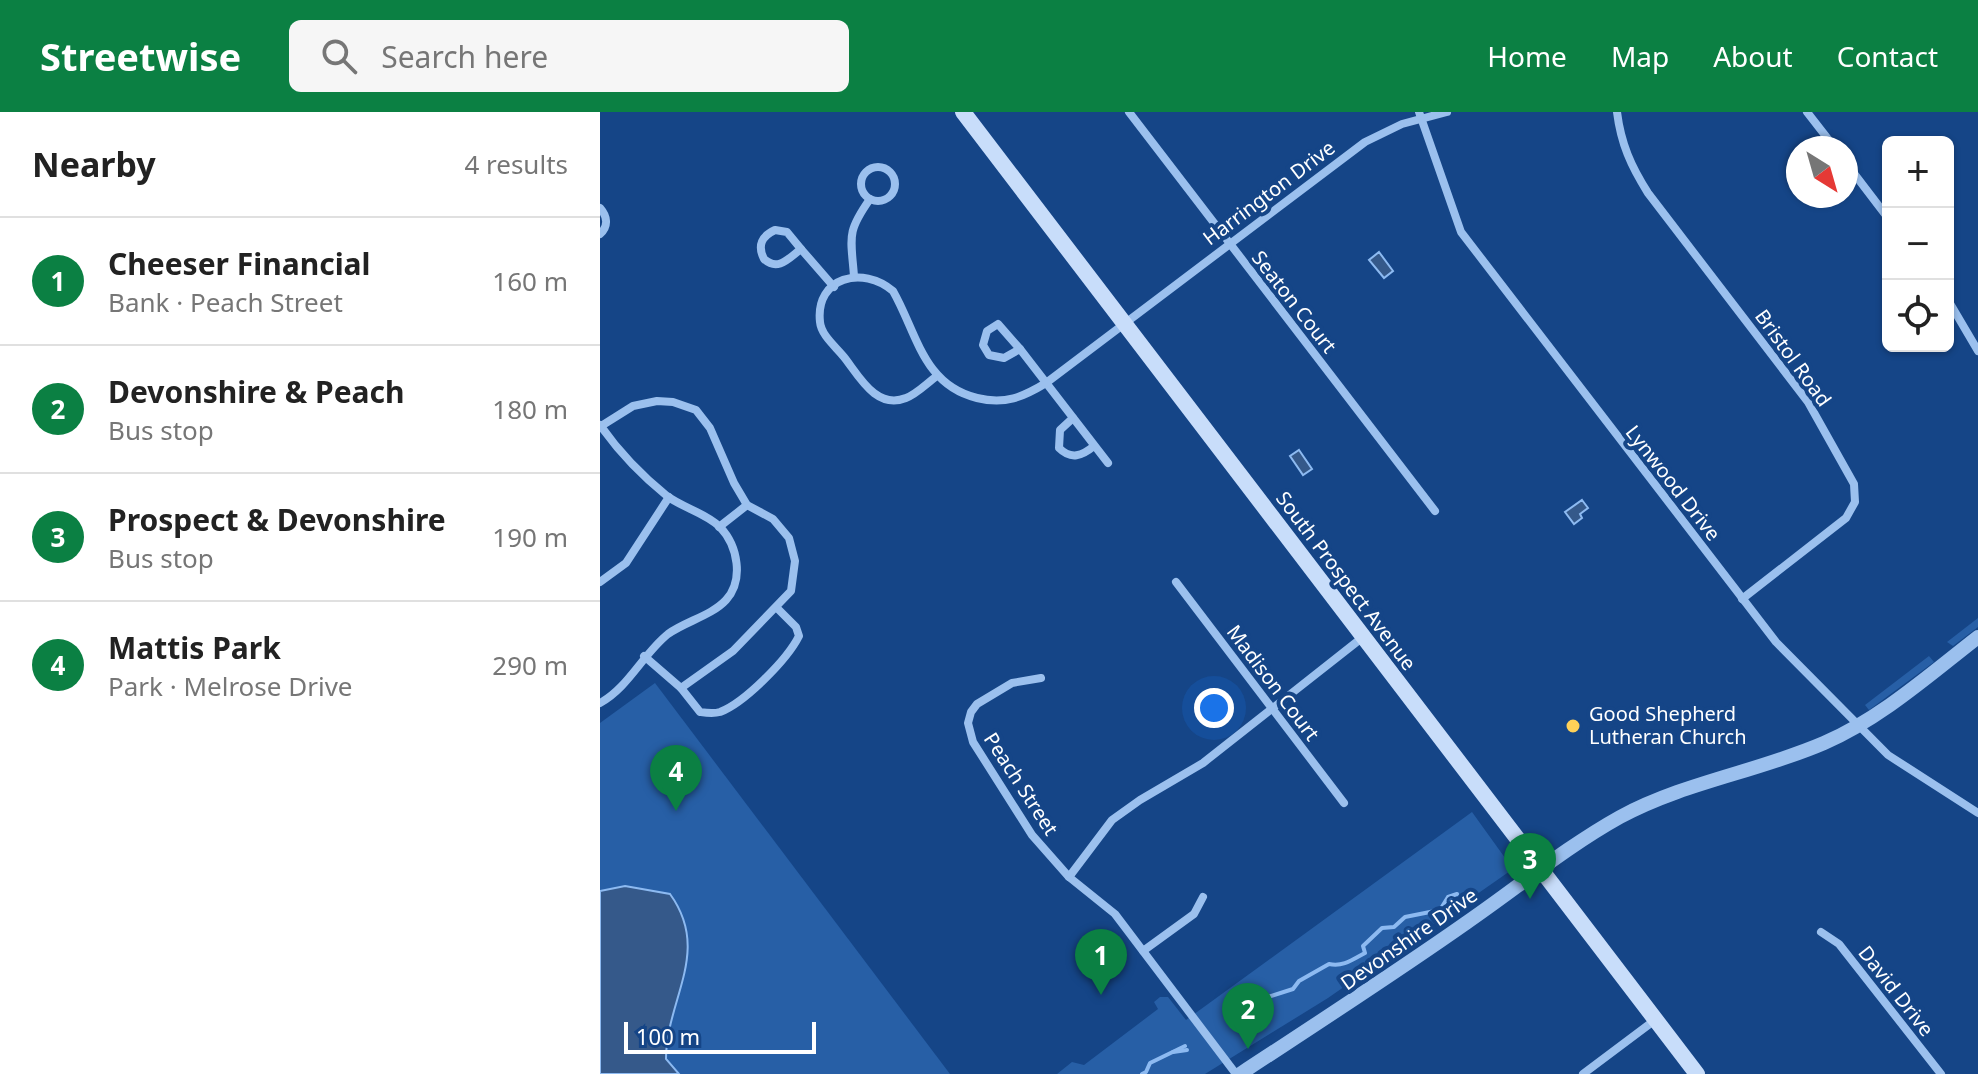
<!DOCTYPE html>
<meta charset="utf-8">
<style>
:root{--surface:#fff;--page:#f6f6f6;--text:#222;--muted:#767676;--line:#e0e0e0;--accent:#0b8043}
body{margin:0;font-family:"Noto Sans",sans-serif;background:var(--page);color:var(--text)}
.controls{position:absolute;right:24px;top:24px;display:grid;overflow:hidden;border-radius:12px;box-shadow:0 2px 6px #0004}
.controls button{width:72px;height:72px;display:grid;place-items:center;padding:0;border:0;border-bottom:2px solid var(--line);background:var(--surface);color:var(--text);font:40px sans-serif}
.compass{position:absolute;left:1186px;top:24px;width:72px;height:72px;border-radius:50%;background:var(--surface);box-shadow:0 2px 6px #0004;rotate:143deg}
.scale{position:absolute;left:24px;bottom:20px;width:192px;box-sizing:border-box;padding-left:8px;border:4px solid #fff;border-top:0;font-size:22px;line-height:28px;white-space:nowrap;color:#fff;-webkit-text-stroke:6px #154587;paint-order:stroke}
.you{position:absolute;left:614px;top:596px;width:28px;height:28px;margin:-20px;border:6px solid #fff;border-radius:50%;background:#1a73e8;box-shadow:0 0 0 12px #1a73e833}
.badge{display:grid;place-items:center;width:52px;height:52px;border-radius:50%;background:var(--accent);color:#fff;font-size:26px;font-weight:700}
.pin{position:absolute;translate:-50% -66px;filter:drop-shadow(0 2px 4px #0008)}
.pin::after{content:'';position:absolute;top:42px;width:28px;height:24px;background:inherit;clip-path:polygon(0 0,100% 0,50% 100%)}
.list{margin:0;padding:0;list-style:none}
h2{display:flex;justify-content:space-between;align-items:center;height:104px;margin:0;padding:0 32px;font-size:34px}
h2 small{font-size:26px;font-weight:400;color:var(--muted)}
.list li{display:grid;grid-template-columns:52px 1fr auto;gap:24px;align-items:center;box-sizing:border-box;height:128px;padding:0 32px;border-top:2px solid var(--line)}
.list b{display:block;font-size:30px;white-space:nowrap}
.list p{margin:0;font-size:26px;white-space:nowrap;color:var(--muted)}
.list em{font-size:26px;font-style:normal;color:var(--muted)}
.icon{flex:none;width:44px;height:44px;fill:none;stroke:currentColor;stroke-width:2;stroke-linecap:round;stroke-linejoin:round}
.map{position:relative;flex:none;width:1378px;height:962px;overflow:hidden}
header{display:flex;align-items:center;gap:48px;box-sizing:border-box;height:112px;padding:0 40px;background:var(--accent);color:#fff}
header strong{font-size:38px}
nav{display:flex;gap:44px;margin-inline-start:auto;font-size:28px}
.search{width:560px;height:72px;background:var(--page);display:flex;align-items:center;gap:20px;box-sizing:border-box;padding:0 28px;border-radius:12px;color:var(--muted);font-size:30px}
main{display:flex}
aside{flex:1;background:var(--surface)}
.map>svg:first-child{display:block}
.green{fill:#275fa6}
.water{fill:#35598a;stroke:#8dbaf1;stroke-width:2}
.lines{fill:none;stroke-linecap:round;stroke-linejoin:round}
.stream{stroke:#8dbaf1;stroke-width:4}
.minor{stroke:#9bc0ee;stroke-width:8}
.tertiary{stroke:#9bc0ee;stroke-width:14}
.secondary{stroke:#c8ddfa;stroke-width:16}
.poi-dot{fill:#ffd158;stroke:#154587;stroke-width:3}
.labels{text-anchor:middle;stroke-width:8;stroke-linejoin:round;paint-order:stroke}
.street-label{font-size:20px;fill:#fff;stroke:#154587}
.poi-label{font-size:20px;fill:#fff;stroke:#154587;text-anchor:start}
</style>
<header>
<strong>Streetwise</strong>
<div class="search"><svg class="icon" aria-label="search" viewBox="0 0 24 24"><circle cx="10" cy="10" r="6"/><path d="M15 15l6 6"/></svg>Search here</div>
<nav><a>Home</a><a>Map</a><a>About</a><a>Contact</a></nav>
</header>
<main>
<aside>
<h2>Nearby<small>4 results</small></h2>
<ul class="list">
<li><span class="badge">1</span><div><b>Cheeser Financial</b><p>Bank · Peach Street</p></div><em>160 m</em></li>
<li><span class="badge">2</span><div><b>Devonshire &amp; Peach</b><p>Bus stop</p></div><em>180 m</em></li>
<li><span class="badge">3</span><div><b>Prospect &amp; Devonshire</b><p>Bus stop</p></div><em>190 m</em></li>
<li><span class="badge">4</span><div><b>Mattis Park</b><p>Park · Melrose Drive</p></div><em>290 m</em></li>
</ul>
</aside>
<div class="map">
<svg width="1378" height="962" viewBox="0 0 1378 962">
<rect width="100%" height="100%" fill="#154587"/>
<g class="green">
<polygon points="1378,506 1378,515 1353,534 1347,530"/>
<polygon points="1329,544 1334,550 1269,598 1265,593"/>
<polygon points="55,571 350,962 0,962 0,611"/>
<polygon points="872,700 913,757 728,886 605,962 457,962 472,950 484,953 558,897 554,890 560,885 568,885 586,908"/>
</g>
<g class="water">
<polygon points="779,140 793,159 784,166 769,148"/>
<polygon points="699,338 712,357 703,363 690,344"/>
<polygon points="982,388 988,396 980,402 982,406 974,412 965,400"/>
<path d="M25,774L70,782C112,840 66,887 66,947L79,962H0V779Z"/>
</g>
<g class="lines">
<g class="stream">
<path d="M629,909L640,907L667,889L668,885L693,877L699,869L729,852C743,855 752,848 765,841L763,834L782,816L794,815L805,805L840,798L848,785L857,782"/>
<polyline points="573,940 587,938"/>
<polyline points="542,962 546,960 550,951 585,934"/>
</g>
<g class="minor">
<polyline points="529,0 835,399"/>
<polyline points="819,0 861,120 1176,530 1288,643 1378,701"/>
<path d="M1017,0C1021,32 1031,54 1048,81L1208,290L1254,372L1255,390L1246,406L1142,487"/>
<polyline points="1207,0 1235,36"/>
<polyline points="1246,51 1288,106"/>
<circle cx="278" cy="72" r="17"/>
<path d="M0,96C7,104 9,114 0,122"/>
<path d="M175,118L187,120L201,137C189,146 178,160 164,147C157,133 162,124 175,118Z"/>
<polyline points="201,137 234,175"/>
<path d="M254,164C251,125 246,121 270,87"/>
<polyline points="1348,188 1378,239"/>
<polygon points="398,212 420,237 404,246 389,243 383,233 387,219"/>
<polyline points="420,237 508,351"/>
<path d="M337,264C327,271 317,282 306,286C276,298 259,264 244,245C236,235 221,223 220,210C215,165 263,153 293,179C317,221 323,273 377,286C405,293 423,285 446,271L765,30L802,12L847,0"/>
<path d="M473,306L460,318L459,336C471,348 482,344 494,334"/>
<path d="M0,313C19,340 41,363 67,384C83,396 106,401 120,415C138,434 144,468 126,488C111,504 86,509 68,522C43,542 28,576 0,591"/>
<polyline points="1,314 33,294 57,289 73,290 96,298 110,316 134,371 147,393 173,407 189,426 195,449 191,479 133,539 81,576"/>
<polyline points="119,415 147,393"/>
<polyline points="0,470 26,451 69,385"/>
<polyline points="576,470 744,691"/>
<path d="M44,544L81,576L100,600C107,601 113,602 120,600C144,591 187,548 199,524L196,515L177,496"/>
<polyline points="441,566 412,571 377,592 371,600 368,611 373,630 432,723 469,765 515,802 636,962"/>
<polyline points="469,765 512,708 540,688 603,651 763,525"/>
<polyline points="1221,820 1239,832 1341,962"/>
<polyline points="543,839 594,802 603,785"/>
<polyline points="983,962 1055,908"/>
</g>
<path class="tertiary" d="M640,962C716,912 792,863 866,811C917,776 966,735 1020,705C1085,670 1157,660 1224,631C1281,606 1329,563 1378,525"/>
<polyline class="secondary" points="363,0 1097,962"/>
</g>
<circle class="poi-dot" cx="973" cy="614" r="8"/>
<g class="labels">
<g class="street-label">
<text transform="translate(669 81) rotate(-37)" y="7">Harrington Drive</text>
<text transform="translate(694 190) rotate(52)" y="7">Seaton Court</text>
<text transform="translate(1193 246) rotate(54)" y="7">Bristol Road</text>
<text transform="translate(1073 371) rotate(52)" y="7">Lynwood Drive</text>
<text transform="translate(746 469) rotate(53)" y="7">South Prospect Avenue</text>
<text transform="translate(673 571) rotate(53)" y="7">Madison Court</text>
<text transform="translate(421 672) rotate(57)" y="7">Peach Street</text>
<text transform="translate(809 827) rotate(-35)" y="7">Devonshire Drive</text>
<text transform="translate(1296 879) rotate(52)" y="7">David Drive</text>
</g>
<g class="poi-label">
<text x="989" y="609">Good Shepherd<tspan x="989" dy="23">Lutheran Church</tspan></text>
</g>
</g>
</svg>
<div class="controls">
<button>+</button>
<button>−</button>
<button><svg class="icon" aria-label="locate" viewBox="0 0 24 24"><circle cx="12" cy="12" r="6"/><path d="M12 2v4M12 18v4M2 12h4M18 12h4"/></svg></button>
</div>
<svg class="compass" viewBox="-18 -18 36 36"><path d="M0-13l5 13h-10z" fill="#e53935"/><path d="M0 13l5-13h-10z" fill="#767676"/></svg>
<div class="scale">100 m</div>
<div class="you"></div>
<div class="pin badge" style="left:501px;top:883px">1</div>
<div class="pin badge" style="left:648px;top:937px">2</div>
<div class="pin badge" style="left:930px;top:787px">3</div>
<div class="pin badge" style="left:76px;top:699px">4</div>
</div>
</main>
